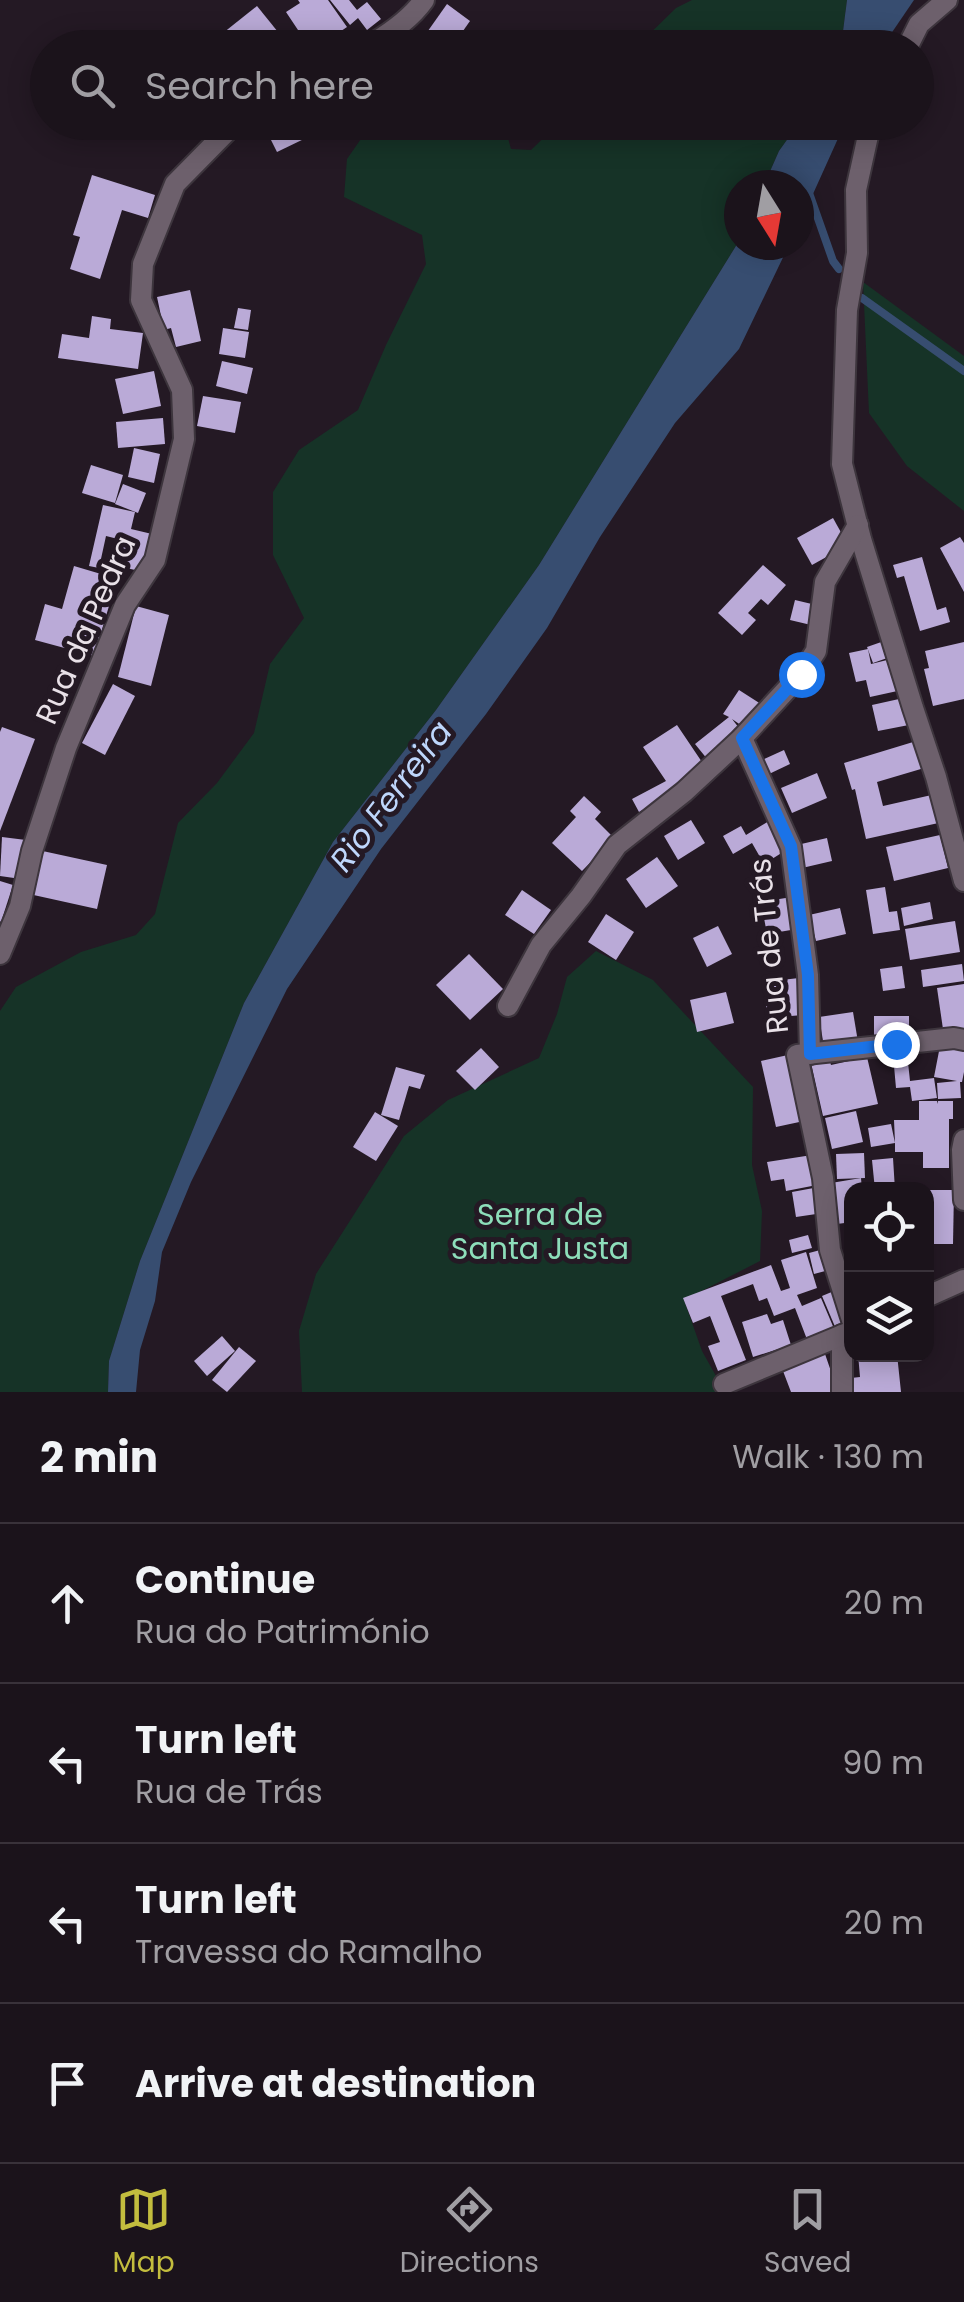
<!DOCTYPE html>
<meta charset="utf-8">
<style>
:root{--surface:#1b131b;--page:#282028;--text:#f1f3f6;--muted:#a09ea3;--line:#39323a;--accent:#c3bd3e}
body{margin:0;font-family:Poppins,sans-serif;background:var(--page);color:var(--text)}
.controls{position:absolute;right:30px;bottom:30px;display:grid;overflow:hidden;border-radius:20px;box-shadow:0 5px 25px #0003}
.controls button{width:90px;height:90px;display:grid;place-items:center;padding:0;border:0;border-bottom:2px solid var(--line);background:var(--surface);color:var(--text);font:50px sans-serif}
.compass{position:absolute;left:724px;top:170px;width:90px;height:90px;border-radius:50%;background:var(--surface);box-shadow:0 5px 25px #0003;rotate:169deg}
.stop{position:absolute;width:30px;height:30px;margin:-22px;border:8px solid #1a73e8;border-radius:50%;background:#fff}
.stop.end{background:#1a73e8;border-color:#fff;box-shadow:0 2px 10px #0008}
.list{margin:0;padding:0;list-style:none}
h2{display:flex;justify-content:space-between;align-items:center;height:130px;margin:0;padding:0 40px;font-size:42px}
h2 small{font-size:32px;font-weight:400;color:var(--muted)}
.list li{display:grid;grid-template-columns:65px 1fr auto;gap:30px;align-items:center;box-sizing:border-box;height:160px;padding:0 40px;border-top:2px solid var(--line)}
.list b{display:block;font-size:38px;white-space:nowrap}
.list p{margin:0;font-size:32px;white-space:nowrap;color:var(--muted)}
.list em{font-size:32px;font-style:normal;color:var(--muted)}
.icon{flex:none;width:55px;height:55px;fill:none;stroke:currentColor;stroke-width:2;stroke-linecap:round;stroke-linejoin:round}
.map{position:relative;flex:none;width:964px;height:1392px;overflow:hidden}
.search{position:absolute;background:var(--surface);box-shadow:0 5px 25px #0003;left:30px;right:30px;top:30px;height:110px;display:flex;align-items:center;gap:25px;box-sizing:border-box;padding:0 35px;border-radius:55px;color:var(--muted);font-size:38px}
.sheet{height:770px;background:var(--surface)}
nav{display:flex;justify-content:space-around;align-items:center;box-sizing:border-box;height:140px;border-top:2px solid var(--line);background:var(--surface);font-size:28px;color:var(--muted)}
nav a{display:grid;justify-items:center;gap:5px}
nav .on{color:var(--accent)}
.map>svg:first-child{display:block}
.green{fill:#163327}
.water{fill:#374d70}
.lines{fill:none;stroke-linecap:round;stroke-linejoin:round}
.stream{stroke:#374d70;stroke-width:8}
.building{fill:#baaad7}
.minor-casing{stroke:#3d353d;stroke-width:24}
.minor{stroke:#6d606c;stroke-width:20}
.route{stroke:#1a73e8;stroke-width:12}
.labels{text-anchor:middle;stroke-width:10;stroke-linejoin:round;paint-order:stroke}
.street-label{font-size:30px;fill:#e9e1e8;stroke:#241924}
.park-label{font-size:30px;fill:#8ddeba;stroke:#241924}
.water-label{font-size:32px;font-style:italic;fill:#bed6fb;stroke:#241924}
</style>
<div class="map">
<svg width="964" height="1392" viewBox="0 0 964 1392">
<rect width="100%" height="100%" fill="#241924"/>
<g class="green">
<polygon points="692,0 847,0 841,47 636,47 676,8"/>
<polygon points="372,123 507,123 506,131 511,149 531,150 559,123 799,123 779,151 764,185 739,185 739,241 539,565 436,710 333,842 244,1003 140,1261 109,1361 108,1392 0,1392 0,1011 16,987 81,952 136,935 155,914 178,823 217,783 254,733 270,664 304,618 273,555 273,492 299,450 358,410 386,345 426,264 422,235 344,197 347,159"/>
<polygon points="863,282 964,356 964,511 907,466 869,413"/>
<polygon points="596,951 653,980 753,1087 752,1165 762,1211 760,1261 684,1300 702,1351 725,1392 302,1392 299,1331 316,1274 404,1136 448,1100 539,1058 557,1014 567,977"/>
</g>
<g class="water">
<polygon points="847,0 914,0 882,47 841,47"/>
<polygon points="799,123 845,123 799,225 799,185 764,185 779,151"/>
<polygon points="739,241 739,245 789,245 739,349 675,423 600,537 547,628 486,714 381,849 287,989 191,1182 162,1252 155,1301 140,1350 136,1392 108,1392 109,1361 140,1261 244,1003 333,842 436,710 539,565"/>
</g>
<g class="lines">
<g class="stream">
<polyline points="808,190 833,261 839,269"/>
<polyline points="862,298 964,371"/>
</g>
</g>
<g class="building">
<polygon points="298,0 328,0 347,27 316,48 310,48 286,12 300,3"/>
<polygon points="330,0 349,0 357,10 367,2 381,19 367,30 358,18 350,25"/>
<polygon points="447,4 470,21 451,48 422,48 418,45"/>
<polygon points="257,6 278,32 258,48 227,48 218,37"/>
<polygon points="262,122 299,122 306,138 277,152"/>
<polygon points="92,175 155,195 148,218 122,210 100,279 70,269 80,237 73,235"/>
<polygon points="190,290 201,341 176,347 171,328 164,330 157,297"/>
<polygon points="238,308 251,310 248,330 234,328"/>
<polygon points="92,316 111,319 110,329 143,333 138,369 58,358 62,334 89,338"/>
<polygon points="223,328 249,332 245,358 219,354"/>
<polygon points="222,361 253,368 247,394 216,386"/>
<polygon points="154,371 161,406 123,414 115,379"/>
<polygon points="203,396 241,402 235,433 197,426"/>
<polygon points="163,418 165,444 118,448 116,422"/>
<polygon points="134,448 160,454 154,483 128,477"/>
<polygon points="91,465 123,475 115,503 82,493"/>
<polygon points="123,484 146,493 138,513 115,504"/>
<polygon points="103,505 135,512 131,529 152,534 144,572 113,565 118,539 106,536 99,568 89,566"/>
<polygon points="833,518 848,545 812,565 797,538"/>
<polygon points="960,537 964,543 964,592 940,548"/>
<polygon points="922,557 937,610 946,607 950,622 920,631 904,576 897,578 893,565"/>
<polygon points="763,565 786,585 768,605 761,599 748,613 756,620 742,635 718,613"/>
<polygon points="74,566 101,574 96,591 112,596 94,656 35,640 45,604 62,609"/>
<polygon points="795,600 816,605 811,625 790,620"/>
<polygon points="136,606 169,615 151,686 118,677"/>
<polygon points="887,640 893,656 873,663 867,647"/>
<polygon points="964,642 964,699 933,706 924,669 929,668 925,651"/>
<polygon points="868,649 871,664 895,658 902,690 870,697 866,680 856,682 849,653"/>
<polygon points="113,684 135,696 105,755 82,743"/>
<polygon points="739,690 764,706 748,730 732,719 743,733 708,760 695,744 729,717 723,714"/>
<polygon points="908,697 914,724 878,731 872,705"/>
<polygon points="677,725 706,768 673,793 639,812 632,799 666,781 643,747"/>
<polygon points="2,727 35,739 0,831 0,732"/>
<polygon points="923,739 931,766 877,782 883,806 936,794 943,822 866,839 855,789 852,790 844,763"/>
<polygon points="784,750 790,764 769,774 762,760"/>
<polygon points="817,773 827,798 792,813 781,788"/>
<polygon points="584,796 601,812 595,819 614,838 582,871 552,843 576,817 570,811"/>
<polygon points="774,818 791,847 764,864 752,843 733,854 723,836 741,826 746,835"/>
<polygon points="691,820 705,843 678,860 664,836"/>
<polygon points="940,835 948,868 894,881 886,847"/>
<polygon points="2,837 26,840 21,879 0,876"/>
<polygon points="827,838 832,861 802,868 797,845"/>
<polygon points="38,850 107,865 97,909 29,894"/>
<polygon points="657,857 678,886 646,908 626,879"/>
<polygon points="0,881 13,885 1,922 0,921"/>
<polygon points="885,887 889,912 897,911 900,930 873,934 866,890"/>
<polygon points="522,890 551,910 534,934 505,915"/>
<polygon points="792,897 797,929 767,934 761,902"/>
<polygon points="930,902 933,919 904,926 901,908"/>
<polygon points="840,908 846,934 816,941 809,915"/>
<polygon points="606,914 634,932 616,960 588,942"/>
<polygon points="955,921 960,952 910,960 905,929"/>
<polygon points="718,926 732,954 707,967 693,938"/>
<polygon points="469,954 503,989 470,1020 436,985"/>
<polygon points="962,964 964,981 923,987 921,970"/>
<polygon points="902,966 905,988 883,991 880,969"/>
<polygon points="799,978 803,1015 767,1018 764,982"/>
<polygon points="964,984 964,1033 944,1036 937,988"/>
<polygon points="726,992 734,1023 697,1032 690,1000"/>
<polygon points="853,1012 858,1042 824,1047 819,1017"/>
<rect x="874" y="1016" width="35" height="26"/>
<polygon points="940,1046 964,1050 964,1072 962,1082 960,1082 961,1098 938,1099 937,1083 957,1081 934,1077"/>
<polygon points="481,1048 499,1067 475,1090 456,1071"/>
<polygon points="797,1053 804,1121 776,1127 761,1061"/>
<polygon points="907,1053 910,1081 934,1078 937,1098 912,1101 910,1087 896,1088 893,1055"/>
<polygon points="867,1057 878,1104 823,1116 811,1063 829,1058 831,1065"/>
<polygon points="396,1067 425,1075 420,1089 409,1086 399,1120 381,1115"/>
<polygon points="919,1101 937,1101 937,1104 938,1101 953,1101 953,1119 949,1119 949,1168 923,1168 923,1152 895,1152 895,1143 871,1147 868,1128 891,1124 895,1143 894,1120 919,1120"/>
<polygon points="856,1111 863,1142 832,1149 825,1118"/>
<polygon points="375,1112 398,1126 376,1161 353,1147"/>
<polygon points="864,1153 865,1178 837,1179 836,1154"/>
<polygon points="812,1155 817,1185 786,1191 784,1179 771,1181 767,1162"/>
<polygon points="893,1158 895,1190 875,1190 872,1160"/>
<polygon points="861,1178 862,1190 852,1190 852,1222 837,1224 831,1183"/>
<polygon points="819,1187 823,1213 796,1217 792,1192"/>
<polygon points="926,1190 954,1190 953,1244 926,1244"/>
<polygon points="808,1235 812,1248 792,1253 789,1240"/>
<polygon points="824,1249 829,1270 814,1274 809,1253"/>
<polygon points="806,1252 817,1288 797,1295 802,1306 821,1298 835,1331 808,1342 795,1308 774,1316 767,1298 759,1301 753,1284 721,1296 746,1360 718,1371 708,1346 720,1342 710,1316 693,1323 683,1298 771,1265 781,1291 790,1288 781,1260"/>
<polygon points="834,1291 848,1324 836,1329 822,1296"/>
<polygon points="767,1314 771,1324 783,1320 791,1345 753,1357 742,1322"/>
<polygon points="222,1336 235,1351 207,1376 194,1361"/>
<polygon points="239,1347 256,1361 227,1392 212,1380"/>
<polygon points="825,1354 835,1383 830,1385 833,1392 791,1392 783,1371"/>
<polygon points="858,1354 897,1354 901,1392 852,1392 851,1378 860,1377"/>
</g>
<g class="lines">
<g class="minor-casing">
<g id="minor">
<path d="M365,48C386,36 410,20 424,0"/>
<polyline points="907,48 919,24 947,0"/>
<polyline points="871,122 856,190 857,253 847,310 842,464 861,539 913,708 936,777 964,881"/>
<polyline points="742,738 791,847 808,975 810,1054"/>
<polyline points="0,954 20,906 32,851 66,748 125,605 155,560 184,439 182,390 141,300 143,264 175,184 236,122"/>
<polyline points="508,1006 541,945 581,896 617,845 684,792 742,738 801,674 816,651 825,582 858,525"/>
<polyline points="964,1140 962,1150 964,1200"/>
<polyline points="926,1297 964,1280"/>
<polyline points="852,1320 830,1250 823,1178 797,1055 954,1038 964,1040"/>
<polyline points="842,1335 842,1392"/>
<polyline points="724,1384 852,1331"/>
</g>
</g>
<use href="#minor" class="minor"/>
</g>
<g class="lines">
<polyline class="route" points="801,674 742,738 791,846 808,975 810,1054 896,1044"/>
</g>
<g class="labels">
<g class="street-label">
<text transform="translate(86 630) rotate(-66)" y="10">Rua da Pedra</text>
<text transform="translate(769 946) rotate(-96)" y="10">Rua de Trás</text>
</g>
<g class="park-label">
<text x="540" y="1225">Serra de<tspan x="540" dy="34">Santa Justa</tspan></text>
</g>
<g class="water-label">
<text transform="translate(391 796) rotate(-53)" y="11">Rio Ferreira</text>
</g>
</g>
</svg>
<div class="controls">
<button><svg class="icon" aria-label="locate" viewBox="0 0 24 24"><circle cx="12" cy="12" r="6"/><path d="M12 2v4M12 18v4M2 12h4M18 12h4"/></svg></button>
<button><svg class="icon" aria-label="layers" viewBox="0 0 24 24"><path d="M12 4l9 5-9 5-9-5zM3 14l9 5 9-5"/></svg></button>
</div>
<svg class="compass" viewBox="-18 -18 36 36"><path d="M0-13l5 13h-10z" fill="#e53935"/><path d="M0 13l5-13h-10z" fill="#a09ea3"/></svg>
<div class="stop" style="left:801px;top:674px"></div>
<div class="stop end" style="left:896px;top:1044px"></div>
<div class="search"><svg class="icon" aria-label="search" viewBox="0 0 24 24"><circle cx="10" cy="10" r="6"/><path d="M15 15l6 6"/></svg>Search here</div>
</div>
<section class="sheet">
<h2>2 min<small>Walk · 130 m</small></h2>
<ul class="list">
<li><svg class="icon" aria-label="ahead" viewBox="0 0 24 24"><path d="M12 20V5M6 11l6-6 6 6"/></svg><div><b>Continue</b><p>Rua do Património</p></div><em>20 m</em></li>
<li><svg class="icon" aria-label="left" viewBox="0 0 24 24"><path d="M17 20v-9H6M10 6l-5 5 5 5"/></svg><div><b>Turn left</b><p>Rua de Trás</p></div><em>90 m</em></li>
<li><svg class="icon" aria-label="left" viewBox="0 0 24 24"><path d="M17 20v-9H6M10 6l-5 5 5 5"/></svg><div><b>Turn left</b><p>Travessa do Ramalho</p></div><em>20 m</em></li>
<li><svg class="icon" aria-label="arrive" viewBox="0 0 24 24"><path d="M6 21V4h12l-3 4 3 4H6"/></svg><div><b>Arrive at destination</b></div></li>
</ul>
</section>
<nav>
<a class="on"><svg class="icon" aria-label="map" viewBox="0 0 24 24"><path d="M3 6l6-2 6 2 6-2v14l-6 2-6-2-6 2zM9 4v14M15 6v14"/></svg>Map</a>
<a><svg class="icon" aria-label="directions" viewBox="0 0 24 24"><path d="M12 3l9 9-9 9-9-9zM9 14v-3h6M13 9l2 2-2 2"/></svg>Directions</a>
<a><svg class="icon" aria-label="saved" viewBox="0 0 24 24"><path d="M7 4h10v16l-5-4-5 4z"/></svg>Saved</a>
</nav>
